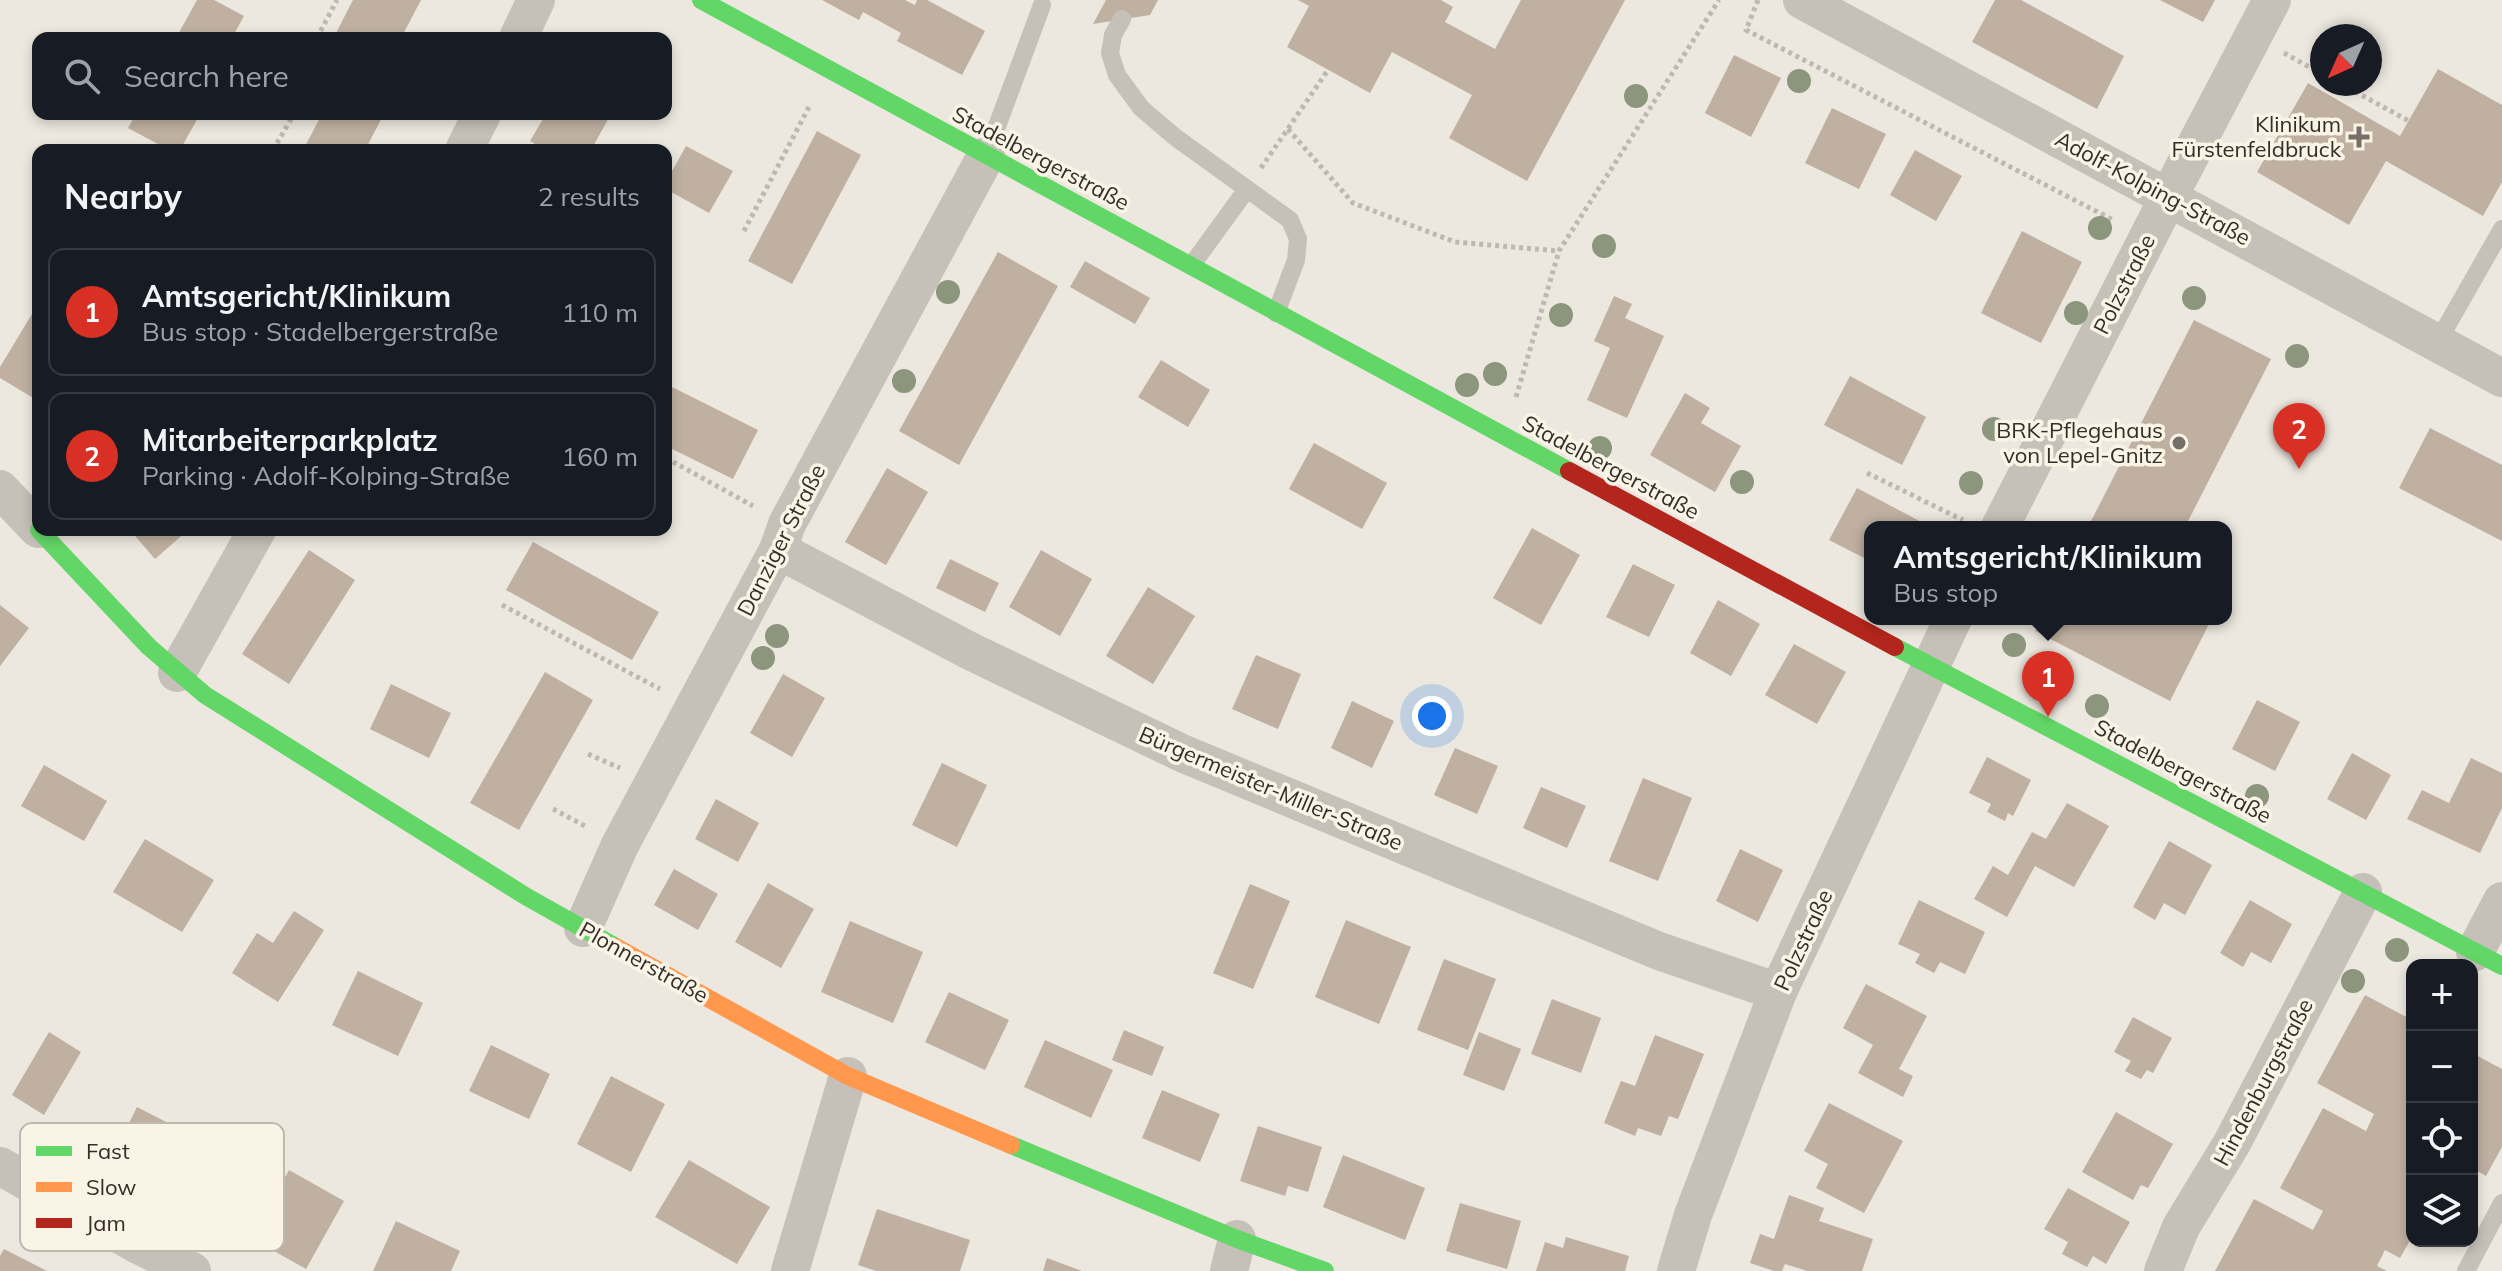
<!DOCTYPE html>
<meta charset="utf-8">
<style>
:root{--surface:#171b24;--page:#242831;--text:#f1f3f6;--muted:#9ea1a6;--line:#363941;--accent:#d93025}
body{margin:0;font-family:Mulish,sans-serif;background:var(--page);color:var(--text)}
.controls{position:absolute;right:24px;bottom:24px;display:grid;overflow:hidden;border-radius:16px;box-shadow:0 4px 12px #0003}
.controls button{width:72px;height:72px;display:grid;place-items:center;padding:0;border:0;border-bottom:2px solid var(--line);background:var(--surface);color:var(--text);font:40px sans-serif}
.compass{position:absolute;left:2310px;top:24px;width:72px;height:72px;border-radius:50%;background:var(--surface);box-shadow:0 4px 12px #0003;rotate:225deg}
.you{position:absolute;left:1432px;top:716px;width:28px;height:28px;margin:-20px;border:6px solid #fff;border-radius:50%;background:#1a73e8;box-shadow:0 0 0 12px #1a73e833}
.badge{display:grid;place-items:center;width:52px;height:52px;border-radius:50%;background:var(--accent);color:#fff;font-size:26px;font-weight:700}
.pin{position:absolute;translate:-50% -66px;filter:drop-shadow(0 2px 4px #0008)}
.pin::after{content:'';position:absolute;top:42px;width:28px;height:24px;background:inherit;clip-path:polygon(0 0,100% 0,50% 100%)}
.popup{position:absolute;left:1864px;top:521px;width:368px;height:104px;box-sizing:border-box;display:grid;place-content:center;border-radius:16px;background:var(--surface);filter:drop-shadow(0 2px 6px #0005);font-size:26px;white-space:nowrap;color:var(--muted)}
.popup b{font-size:30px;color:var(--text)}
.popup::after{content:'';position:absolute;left:50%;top:100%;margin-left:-16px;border:16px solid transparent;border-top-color:var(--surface)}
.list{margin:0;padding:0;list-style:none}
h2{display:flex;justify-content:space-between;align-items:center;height:104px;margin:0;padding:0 32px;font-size:34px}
h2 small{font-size:26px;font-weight:400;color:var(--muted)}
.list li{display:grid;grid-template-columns:52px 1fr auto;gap:24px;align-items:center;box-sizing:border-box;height:128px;margin:0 16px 16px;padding:0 16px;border:2px solid var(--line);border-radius:16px}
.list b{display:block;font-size:30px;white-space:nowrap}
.list p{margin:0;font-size:26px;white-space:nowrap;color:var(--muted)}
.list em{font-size:26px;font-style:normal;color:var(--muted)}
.icon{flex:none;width:44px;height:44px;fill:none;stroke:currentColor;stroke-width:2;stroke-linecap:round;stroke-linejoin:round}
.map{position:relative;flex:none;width:2502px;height:1271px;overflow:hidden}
.search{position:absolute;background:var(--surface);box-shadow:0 4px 12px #0003;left:32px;top:32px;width:640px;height:88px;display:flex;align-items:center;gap:20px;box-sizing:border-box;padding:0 28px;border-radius:16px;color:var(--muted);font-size:30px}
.panel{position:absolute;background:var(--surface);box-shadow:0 4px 12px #0003;left:32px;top:144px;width:640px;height:392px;border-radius:16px}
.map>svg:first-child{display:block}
.building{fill:#bfb0a1}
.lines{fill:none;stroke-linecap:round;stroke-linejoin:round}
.path{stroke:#bdb9b1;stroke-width:5;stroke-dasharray:4 4;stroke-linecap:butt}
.lane{stroke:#c5c0b8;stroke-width:18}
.street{stroke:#c5c0b8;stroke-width:38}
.fast{stroke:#63d668;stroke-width:18}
.slow{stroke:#ff974d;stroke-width:18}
.jam{stroke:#b3261e;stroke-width:18}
.tree{fill:#8b967c}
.poi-dot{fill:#756f67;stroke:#f9f4e6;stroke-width:3}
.labels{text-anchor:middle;stroke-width:7;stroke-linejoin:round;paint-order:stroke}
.poi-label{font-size:22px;fill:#352e27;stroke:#f9f4e6;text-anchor:end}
.street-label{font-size:22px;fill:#352e27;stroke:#f9f4e6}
.key{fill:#f9f4e6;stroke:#beb9ad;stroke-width:2}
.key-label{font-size:22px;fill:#352e27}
</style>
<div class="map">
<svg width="2502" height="1271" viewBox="0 0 2502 1271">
<rect width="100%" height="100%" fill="#ece8df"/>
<g class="building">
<polygon points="197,0 214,0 244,16 232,38 176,38"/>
<polygon points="353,0 421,0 401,38 340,38 335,35"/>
<polygon points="822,0 905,0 915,5 917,0 927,0 985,31 962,75 897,41 901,33 863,12 859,20"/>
<polygon points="1106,0 1158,0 1150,15 1093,24"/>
<polygon points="1298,0 1441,0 1453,7 1445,22 1495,49 1521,0 1625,0 1527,181 1449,138 1472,95 1392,52 1370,93 1287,47 1309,6"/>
<polygon points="1995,0 2021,0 2124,56 2097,109 1972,42"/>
<polygon points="2160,0 2215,0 2203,22"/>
<polygon points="1734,55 1781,78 1751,137 1705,113"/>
<polygon points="2438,69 2502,105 2502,182 2483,216 2386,161 2349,225 2257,172 2308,83 2400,136"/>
<polygon points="1832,108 1886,134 1859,189 1805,163"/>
<polygon points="136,114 200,114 180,150 169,150 128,128"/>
<polygon points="322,114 384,114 365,150 303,150"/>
<polygon points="546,114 611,114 591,150 546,150 530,141"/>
<polygon points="817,131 861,155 792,284 748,261"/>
<polygon points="686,146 733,171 709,213 666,189 666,182"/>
<polygon points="1915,150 1962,176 1936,221 1890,195"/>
<polygon points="2022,231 2082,262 2041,343 1981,313"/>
<polygon points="998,252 1058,286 959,465 899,431"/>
<polygon points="1085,261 1150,298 1135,324 1070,287"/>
<polygon points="1614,296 1632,304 1625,318 1664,336 1627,418 1587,400 1610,348 1594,341"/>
<polygon points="38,304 38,394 35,399 0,378 0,367"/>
<polygon points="2194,320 2271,359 2185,527 2088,527"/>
<polygon points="1161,360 1210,390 1188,427 1138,397"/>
<polygon points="1850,376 1926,417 1902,465 1824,425"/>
<polygon points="666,384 758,430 733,479 666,446"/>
<polygon points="1685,393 1710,408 1701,423 1741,446 1715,492 1650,455"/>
<polygon points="2430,428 2502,465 2502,541 2399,488"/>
<polygon points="1314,443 1387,483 1362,529 1289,489"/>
<polygon points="887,468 928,492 886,565 845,542"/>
<polygon points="1857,488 1931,527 1870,527 1870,561 1829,540"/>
<polygon points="1532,528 1580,555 1541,625 1493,598"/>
<polygon points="130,530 188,530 155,559"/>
<polygon points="533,542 659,612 632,660 506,590"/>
<polygon points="309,550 355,580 289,684 242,654"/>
<polygon points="1041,550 1092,579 1060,636 1009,607"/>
<polygon points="950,559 999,583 985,612 936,588"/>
<polygon points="1633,564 1675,585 1649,637 1606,617"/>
<polygon points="1148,587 1195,616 1153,684 1106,656"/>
<polygon points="1718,600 1760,624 1731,676 1690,653"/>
<polygon points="0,605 29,628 0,666"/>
<polygon points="2041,619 2199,619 2209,624 2170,701 2035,631"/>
<polygon points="1794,644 1846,672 1817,724 1765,695"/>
<polygon points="1256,655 1301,674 1278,729 1232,709"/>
<polygon points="545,672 593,700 519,830 470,803"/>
<polygon points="783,674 825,698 792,757 750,733"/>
<polygon points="391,684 451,713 429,758 370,729"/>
<polygon points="2257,700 2300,722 2275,771 2232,749"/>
<polygon points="1352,701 1394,721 1372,768 1331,748"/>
<polygon points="1455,748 1498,766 1477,814 1434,795"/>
<polygon points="2352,753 2391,775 2366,820 2327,799"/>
<polygon points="1987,757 2031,780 2013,816 2008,813 2005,821 1987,812 1991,804 1969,793"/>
<polygon points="2471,758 2502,773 2502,808 2480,853 2407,819 2422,790 2449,803"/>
<polygon points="942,763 987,785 957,847 912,825"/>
<polygon points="44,765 107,801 84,841 21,806"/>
<polygon points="1643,778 1692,798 1658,881 1609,861"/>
<polygon points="1541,787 1586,806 1567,848 1523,828"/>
<polygon points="716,799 759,823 738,862 695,839"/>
<polygon points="2067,803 2109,826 2074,887 2035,866 2007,917 1974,899 1993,866 2008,875 2032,832 2046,839"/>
<polygon points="145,839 214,880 182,932 113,892"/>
<polygon points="2169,841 2212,865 2185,915 2164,903 2155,920 2133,907"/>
<polygon points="1740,849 1783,870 1758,922 1716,901"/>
<polygon points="674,869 718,894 698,930 654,905"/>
<polygon points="768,883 814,909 781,968 735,942"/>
<polygon points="1250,884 1290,901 1253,989 1213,973"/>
<polygon points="1919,900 1985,932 1965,974 1940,962 1934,973 1915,963 1920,954 1898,944"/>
<polygon points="2250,900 2292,924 2271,963 2251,952 2243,967 2220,953"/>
<polygon points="294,911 324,930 278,1002 232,973 257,933 273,943"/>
<polygon points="1346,920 1411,947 1379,1024 1315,997"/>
<polygon points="850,921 923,952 893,1023 821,992"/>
<polygon points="1444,959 1496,979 1468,1050 1417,1030"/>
<polygon points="358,971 423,1003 398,1056 332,1025"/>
<polygon points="1866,984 1927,1016 1899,1069 1913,1076 1903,1097 1858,1073 1873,1045 1843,1028"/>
<polygon points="949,992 1009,1020 985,1070 925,1042"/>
<polygon points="2365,995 2412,1020 2412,1237 2400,1258 2385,1250 2377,1266 2387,1271 2215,1271 2254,1199 2313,1230 2323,1211 2280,1188 2323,1108 2366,1131 2374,1114 2317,1083"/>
<polygon points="1552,999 1601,1018 1581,1073 1531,1054"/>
<polygon points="2133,1017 2172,1038 2153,1073 2147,1070 2141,1079 2125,1071 2131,1061 2114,1052"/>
<polygon points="1124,1030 1164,1047 1152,1076 1112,1060"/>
<polygon points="49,1032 81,1052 44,1115 12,1095"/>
<polygon points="1479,1032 1521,1049 1504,1091 1463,1075"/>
<polygon points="1655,1035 1704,1054 1678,1119 1669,1116 1661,1136 1638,1128 1635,1136 1604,1123 1621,1081 1635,1086"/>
<polygon points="1045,1040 1113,1070 1091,1118 1024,1087"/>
<polygon points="491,1045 550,1074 529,1119 469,1091"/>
<polygon points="2472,1053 2502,1069 2502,1147 2486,1176 2472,1168"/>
<polygon points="611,1076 665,1104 631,1172 577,1144"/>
<polygon points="1162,1090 1220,1114 1200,1162 1142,1138"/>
<polygon points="1829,1103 1903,1141 1864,1213 1816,1188 1828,1164 1804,1151"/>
<polygon points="137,1107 238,1159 209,1217 108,1165"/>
<polygon points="2116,1112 2173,1144 2148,1188 2141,1185 2133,1200 2082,1172"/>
<polygon points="1258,1126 1322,1147 1308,1192 1288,1186 1285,1196 1240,1181"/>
<polygon points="1343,1155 1425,1188 1405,1240 1323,1207"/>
<polygon points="689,1160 770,1207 737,1264 655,1217"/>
<polygon points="289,1170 344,1201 306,1269 251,1238"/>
<polygon points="2068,1188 2130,1222 2106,1264 2093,1256 2087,1267 2062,1254 2068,1242 2044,1229"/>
<polygon points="1789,1195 1824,1208 1819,1221 1873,1239 1862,1271 1807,1271 1785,1264 1782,1271 1774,1271 1750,1263 1760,1234 1774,1239"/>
<polygon points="1460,1203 1521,1221 1507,1269 1446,1251"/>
<polygon points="877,1209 970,1240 960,1271 876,1271 858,1265"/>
<polygon points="396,1221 460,1251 451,1271 373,1271"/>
<polygon points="1566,1237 1629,1256 1625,1271 1536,1271 1545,1242 1563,1248"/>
<polygon points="4,1249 47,1271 0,1271 0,1256"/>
<polygon points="1047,1258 1082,1271 1043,1271"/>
</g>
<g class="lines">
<g class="path">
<polyline points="1758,0 1746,30 2115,221"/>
<polyline points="321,38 319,34 337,0"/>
<polyline points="2284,53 2322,74"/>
<polyline points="2341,84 2409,121"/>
<polyline points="1288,129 1353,203 1455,242 1559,251"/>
<polyline points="273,150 294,114"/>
<polyline points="1261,168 1328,70"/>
<polyline points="744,231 810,105"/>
<polyline points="1516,397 1559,251 1719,0"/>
<polyline points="666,458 753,506"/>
<polyline points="1867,473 1963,520"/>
<polyline points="502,605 660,689"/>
<polyline points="588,754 620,768"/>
<polyline points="553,809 587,827"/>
</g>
<g class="lane">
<polyline points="1122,19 1113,35 1110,53 1117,75 1141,108 1175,137 1290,220 1298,239 1296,260 1276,313"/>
<polyline points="986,156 1042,5"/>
<polyline points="1191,266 1247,189"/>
<polyline points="2437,343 2502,229"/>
<polyline points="2466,1271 2502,1203"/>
</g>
<g class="street">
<polyline points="1802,0 2502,378"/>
<polyline points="518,38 536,0"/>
<polyline points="464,150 482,114"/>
<polyline points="0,489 38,529"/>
<polyline points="2000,527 2169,196 2272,0"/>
<polyline points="778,550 970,651 1184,754 1659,951 1778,992"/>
<polyline points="177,673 257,530"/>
<polyline points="583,928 620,845 778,550 787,524 986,156"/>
<polyline points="2475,952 2502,901"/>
<polyline points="0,1166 138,1245 192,1271"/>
<polyline points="790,1271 848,1076"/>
<polyline points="1229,1271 1237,1239"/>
<polyline points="1676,1271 1693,1215 1778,992 1953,619"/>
<polyline points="2163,1271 2181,1227 2232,1143 2363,892"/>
</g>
<g class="fast">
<polyline points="701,0 1569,471"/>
<polyline points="39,530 149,647 205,695 527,897 616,947"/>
<polyline points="1895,647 2502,966"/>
<polyline points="1011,1145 1237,1239 1325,1271"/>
</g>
<polyline class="slow" points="616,947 848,1076 1011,1145"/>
<polyline class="jam" points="1569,471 1895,647"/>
</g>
<g class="tree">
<circle cx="1799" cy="81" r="12"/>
<circle cx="1636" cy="96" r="12"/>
<circle cx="2100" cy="228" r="12"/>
<circle cx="1604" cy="246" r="12"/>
<circle cx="948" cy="292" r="12"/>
<circle cx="2194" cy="298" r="12"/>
<circle cx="2076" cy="313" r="12"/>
<circle cx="1561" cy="315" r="12"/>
<circle cx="2297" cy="356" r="12"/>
<circle cx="1495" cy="374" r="12"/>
<circle cx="904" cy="381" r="12"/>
<circle cx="1467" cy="385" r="12"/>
<circle cx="1994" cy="429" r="12"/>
<circle cx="1600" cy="448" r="12"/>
<circle cx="1742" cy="482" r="12"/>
<circle cx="1971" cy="483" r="12"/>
<circle cx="777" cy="636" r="12"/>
<circle cx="2014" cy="645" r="12"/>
<circle cx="763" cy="658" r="12"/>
<circle cx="2097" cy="706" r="12"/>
<circle cx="2257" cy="796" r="12"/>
<circle cx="2397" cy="950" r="12"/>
<circle cx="2353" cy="981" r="12"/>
</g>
<g class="poi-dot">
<path d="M2355 125h8v8h8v8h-8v8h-8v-8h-8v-8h8z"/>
<circle cx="2179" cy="443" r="8"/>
</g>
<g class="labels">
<g class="poi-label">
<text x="2341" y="132">Klinikum<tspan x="2341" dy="25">Fürstenfeldbruck</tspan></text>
<text x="2163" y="438">BRK-Pflegehaus<tspan x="2163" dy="25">von Lepel-Gnitz</tspan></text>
</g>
<g class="street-label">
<text transform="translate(1041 158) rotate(28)" y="8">Stadelbergerstraße</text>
<text transform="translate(2153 188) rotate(28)" y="8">Adolf-Kolping-Straße</text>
<text transform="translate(2124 284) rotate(-63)" y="8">Polzstraße</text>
<text transform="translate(1611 467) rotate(28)" y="8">Stadelbergerstraße</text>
<text transform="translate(781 540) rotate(-63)" y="8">Danziger Straße</text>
<text transform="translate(2183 771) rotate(28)" y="8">Stadelbergerstraße</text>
<text transform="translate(1271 788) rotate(23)" y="8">Bürgermeister-Miller-Straße</text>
<text transform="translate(1803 940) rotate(-65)" y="8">Polzstraße</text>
<text transform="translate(644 962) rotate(29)" y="8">Plonnerstraße</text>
<text transform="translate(2263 1082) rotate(-62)" y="8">Hindenburgstraße</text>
</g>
</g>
<rect x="20" y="1123" width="264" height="128" rx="12" class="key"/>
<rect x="36" y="1146" width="36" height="10" fill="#63d668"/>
<rect x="36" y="1182" width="36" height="10" fill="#ff974d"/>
<rect x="36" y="1218" width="36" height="10" fill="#b3261e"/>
<g class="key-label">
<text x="86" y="1159">Fast</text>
<text x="86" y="1195">Slow</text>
<text x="86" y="1231">Jam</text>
</g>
</svg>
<div class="controls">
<button>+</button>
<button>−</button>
<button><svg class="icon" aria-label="locate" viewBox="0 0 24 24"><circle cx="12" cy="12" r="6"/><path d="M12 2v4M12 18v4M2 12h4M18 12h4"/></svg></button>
<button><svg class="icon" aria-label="layers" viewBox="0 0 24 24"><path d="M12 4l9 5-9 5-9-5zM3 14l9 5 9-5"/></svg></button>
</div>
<svg class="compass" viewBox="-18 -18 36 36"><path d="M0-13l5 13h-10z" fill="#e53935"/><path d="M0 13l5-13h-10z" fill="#9ea1a6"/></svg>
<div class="you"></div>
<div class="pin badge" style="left:2048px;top:717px">1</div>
<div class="popup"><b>Amtsgericht/Klinikum</b>Bus stop</div>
<div class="pin badge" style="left:2299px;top:469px">2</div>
<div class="search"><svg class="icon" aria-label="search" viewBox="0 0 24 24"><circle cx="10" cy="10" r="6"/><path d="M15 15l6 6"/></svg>Search here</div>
<section class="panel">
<h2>Nearby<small>2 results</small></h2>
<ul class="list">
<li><span class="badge">1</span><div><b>Amtsgericht/Klinikum</b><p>Bus stop · Stadelbergerstraße</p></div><em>110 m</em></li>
<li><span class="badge">2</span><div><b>Mitarbeiterparkplatz</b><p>Parking · Adolf-Kolping-Straße</p></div><em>160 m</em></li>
</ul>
</section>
</div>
